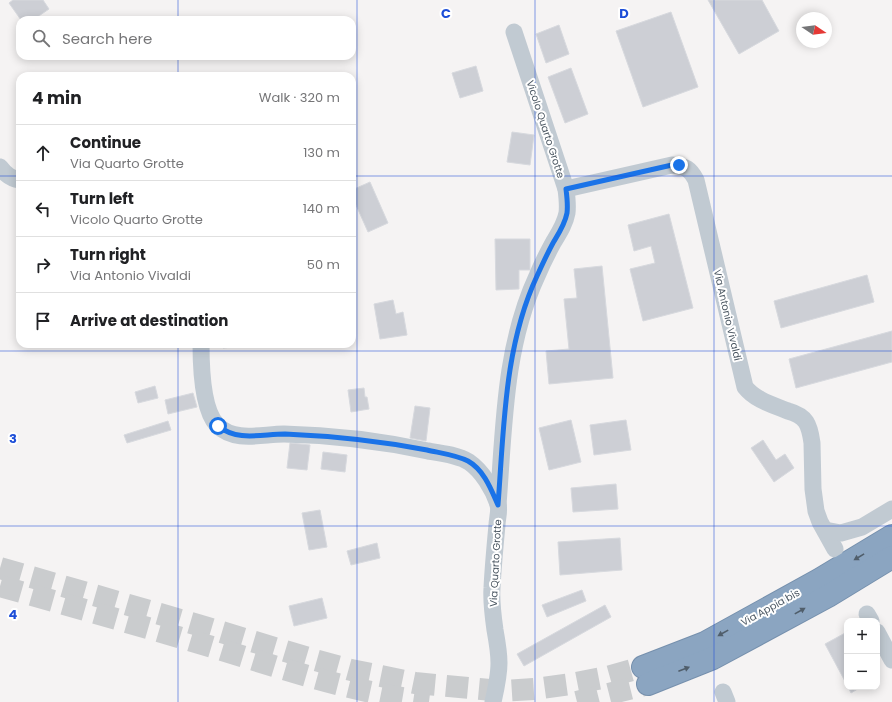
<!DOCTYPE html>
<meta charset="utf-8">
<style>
:root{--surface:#fff;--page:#f6f6f6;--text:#202124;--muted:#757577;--line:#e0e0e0}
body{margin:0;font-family:Poppins,sans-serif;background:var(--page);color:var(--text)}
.controls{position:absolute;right:12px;bottom:12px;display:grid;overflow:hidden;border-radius:8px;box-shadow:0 2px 10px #0003}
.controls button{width:36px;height:36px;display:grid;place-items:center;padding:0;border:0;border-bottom:1px solid var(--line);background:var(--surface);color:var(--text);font:20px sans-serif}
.compass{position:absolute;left:796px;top:12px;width:36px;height:36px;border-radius:50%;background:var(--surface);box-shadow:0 2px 10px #0003;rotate:103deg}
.stop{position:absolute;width:12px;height:12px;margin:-9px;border:3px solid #1a73e8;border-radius:50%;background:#fff}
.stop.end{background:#1a73e8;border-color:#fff;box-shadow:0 1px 4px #0008}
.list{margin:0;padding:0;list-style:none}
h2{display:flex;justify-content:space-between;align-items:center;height:52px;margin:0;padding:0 16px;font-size:17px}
h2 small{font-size:13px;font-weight:400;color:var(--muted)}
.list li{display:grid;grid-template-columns:26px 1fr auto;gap:12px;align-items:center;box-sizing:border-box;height:56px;padding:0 16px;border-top:1px solid var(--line)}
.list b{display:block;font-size:15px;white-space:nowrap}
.list p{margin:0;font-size:13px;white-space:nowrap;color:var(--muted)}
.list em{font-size:13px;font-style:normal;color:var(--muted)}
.icon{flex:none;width:22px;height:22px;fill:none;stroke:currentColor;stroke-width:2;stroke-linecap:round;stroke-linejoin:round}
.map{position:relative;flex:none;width:892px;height:702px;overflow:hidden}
.search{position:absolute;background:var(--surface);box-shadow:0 2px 10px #0003;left:16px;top:16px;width:340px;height:44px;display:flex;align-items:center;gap:10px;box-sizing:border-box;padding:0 14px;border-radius:12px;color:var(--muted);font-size:15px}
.panel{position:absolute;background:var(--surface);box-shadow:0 2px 10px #0003;left:16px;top:72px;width:340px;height:276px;border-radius:12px}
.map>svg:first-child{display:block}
.building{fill:#cdcfd5;stroke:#d7d9de}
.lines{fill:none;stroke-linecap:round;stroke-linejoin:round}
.highway-tunnel{stroke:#caccce;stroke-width:22;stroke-dasharray:22 11;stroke-linecap:butt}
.highway-casing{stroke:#7690ad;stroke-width:24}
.street{stroke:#c1cad2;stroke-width:17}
.highway{stroke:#8ba5c1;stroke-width:22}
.oneway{fill:#505e6b}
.route{stroke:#1a73e8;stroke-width:5}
.grid{fill:none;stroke:#1d4ed8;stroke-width:1;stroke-opacity:0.55}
.labels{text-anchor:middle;stroke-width:4;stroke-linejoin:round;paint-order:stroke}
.street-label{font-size:10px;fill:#4a5661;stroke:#fff}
.grid-label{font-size:13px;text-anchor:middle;font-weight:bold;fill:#1d4ed8;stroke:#fff;stroke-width:4;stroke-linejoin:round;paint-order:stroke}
</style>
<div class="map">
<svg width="892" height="702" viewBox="0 0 892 702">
<rect width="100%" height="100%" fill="#f5f3f3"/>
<g class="building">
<polygon points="13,0 43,0 49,9 33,20 21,20 9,3"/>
<polygon points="708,0 762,0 779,31 739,54"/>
<polygon points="671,12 698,87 643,107 616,31"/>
<polygon points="559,25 569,54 546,63 536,34"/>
<polygon points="476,66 483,91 460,98 452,73"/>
<polygon points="571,68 588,114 565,123 548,77"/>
<polygon points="512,132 534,135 530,165 507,162"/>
<polygon points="370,182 388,223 368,232 352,196 352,190"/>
<polygon points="669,214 693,308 643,321 630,269 655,263 651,246 634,251 628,225"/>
<polygon points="495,239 530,239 530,270 519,270 519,289 496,290"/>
<polygon points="602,266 613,378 549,384 546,351 569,349 564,299 577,298 574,269"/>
<polygon points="867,275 874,302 781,328 774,301"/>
<polygon points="393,300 396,314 403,312 407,335 380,339 374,304"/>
<polygon points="892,331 892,362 796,388 789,359"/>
<polygon points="223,344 250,344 250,345 223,348"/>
<polygon points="155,386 158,398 138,403 135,392"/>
<polygon points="364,388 365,397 367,397 369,409 351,412 348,390"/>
<polygon points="193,393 197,407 168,414 165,400"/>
<polygon points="415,406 430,408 426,441 410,438"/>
<polygon points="571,420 581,462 549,470 539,428"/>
<polygon points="626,420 631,450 594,455 590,425"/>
<polygon points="168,421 171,430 127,443 124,435"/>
<polygon points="763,440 776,460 785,454 794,468 774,482 751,448"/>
<polygon points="290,443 310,445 307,470 287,468"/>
<polygon points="323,452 347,455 345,472 321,469"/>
<polygon points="616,484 618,509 573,512 571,488"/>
<polygon points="320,510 327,547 309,550 302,513"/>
<polygon points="620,538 622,570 560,575 558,542"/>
<polygon points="377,543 380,558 351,565 347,551"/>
<polygon points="582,590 586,601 547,617 542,605"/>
<polygon points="322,598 327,618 294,626 289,606"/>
<polygon points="605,605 611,617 524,666 517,654"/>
<polygon points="847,632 847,685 825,644"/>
<polygon points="848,687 861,687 851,693"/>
</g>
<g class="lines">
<g class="highway-tunnel">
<polyline points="0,568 198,625 315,660 351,670 415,683 502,691 534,689 571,684 607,677 643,667"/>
<path d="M0,586C71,606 142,626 212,647C284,669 355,693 429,702"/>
<polyline points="577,702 648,684"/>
</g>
<g class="highway-casing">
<g id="highway">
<polyline points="643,667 705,643 819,580 892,536"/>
<polyline points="648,684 713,658 828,596 892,557"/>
</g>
</g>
<g class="street">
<path d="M0,167C5,174 11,179 20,180"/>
<path d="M566,189L672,165C686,166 690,169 696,180L745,387C755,400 773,405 788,411C795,413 802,416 806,422C810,428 811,436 812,443L813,489L816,511L820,522L835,549"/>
<path d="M201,344C201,366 202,409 217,425C235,443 262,434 284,434C332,435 381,441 428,451C441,453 458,455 469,462C482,471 493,489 498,504C500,510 497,519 497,525C495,546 493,567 492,588C491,602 493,616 495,630C497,641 499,652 499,663C499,676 496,689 493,702"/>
<path d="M498,505C504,428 504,347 537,276C542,264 547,254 553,243C559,233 565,224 567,213C568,205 567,197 566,189L514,32"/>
<polyline points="825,530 841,533 862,527 892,509"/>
<polyline points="867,614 871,621"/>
<polyline points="877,632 892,660"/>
<polyline points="723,692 727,702"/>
</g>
<use href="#highway" class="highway"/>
</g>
<defs><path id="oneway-solid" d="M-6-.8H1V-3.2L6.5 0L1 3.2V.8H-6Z"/></defs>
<g class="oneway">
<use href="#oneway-solid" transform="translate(859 557) rotate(149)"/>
<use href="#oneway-solid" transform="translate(800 611) rotate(-29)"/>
<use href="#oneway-solid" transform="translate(723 633) rotate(151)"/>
<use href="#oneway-solid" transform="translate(684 669) rotate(-21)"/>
</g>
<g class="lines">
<path class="route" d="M218,426C238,442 262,434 285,434C333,436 380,441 427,450C440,453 456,455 468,461C484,470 491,489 498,505C504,428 504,347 537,276C542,265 547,254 553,243C559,233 565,224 567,213C568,205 567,197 566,189L672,165H679"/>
</g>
<path class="grid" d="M178,0V20M357,0V702M535,0V702M714,0V702M178,56V76M0,176H20M352,176H892M178,344V702M0,351H892M0,526H892"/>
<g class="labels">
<g class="street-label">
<text transform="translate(546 129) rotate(72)" y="4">Vicolo Quarto Grotte</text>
<text transform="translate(728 315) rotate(77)" y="4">Via Antonio Vivaldi</text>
<text transform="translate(495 563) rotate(-87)" y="4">Via Quarto Grotte</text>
<text transform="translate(770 607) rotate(-29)" y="4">Via Appia bis</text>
</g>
</g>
<g class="grid-label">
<text x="446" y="18">C</text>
<text x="624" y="18">D</text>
<text x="13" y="443">3</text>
<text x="13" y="619">4</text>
</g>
</svg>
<div class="controls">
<button>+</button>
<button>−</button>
</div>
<svg class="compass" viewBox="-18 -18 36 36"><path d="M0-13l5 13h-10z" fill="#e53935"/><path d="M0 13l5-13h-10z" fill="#757577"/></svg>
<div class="stop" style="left:218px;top:426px"></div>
<div class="stop end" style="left:679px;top:165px"></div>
<div class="search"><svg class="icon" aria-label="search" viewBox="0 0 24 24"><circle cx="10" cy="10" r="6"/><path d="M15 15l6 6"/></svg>Search here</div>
<section class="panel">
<h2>4 min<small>Walk · 320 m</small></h2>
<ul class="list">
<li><svg class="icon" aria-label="ahead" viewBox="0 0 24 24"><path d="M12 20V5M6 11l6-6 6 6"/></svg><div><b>Continue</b><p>Via Quarto Grotte</p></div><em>130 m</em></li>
<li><svg class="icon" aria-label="left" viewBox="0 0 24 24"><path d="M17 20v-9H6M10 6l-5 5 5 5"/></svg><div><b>Turn left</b><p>Vicolo Quarto Grotte</p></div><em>140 m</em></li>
<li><svg class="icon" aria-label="right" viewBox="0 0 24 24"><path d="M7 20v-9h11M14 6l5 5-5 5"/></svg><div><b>Turn right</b><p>Via Antonio Vivaldi</p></div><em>50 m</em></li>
<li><svg class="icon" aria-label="arrive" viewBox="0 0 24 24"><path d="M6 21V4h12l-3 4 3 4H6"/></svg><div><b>Arrive at destination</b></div></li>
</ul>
</section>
</div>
